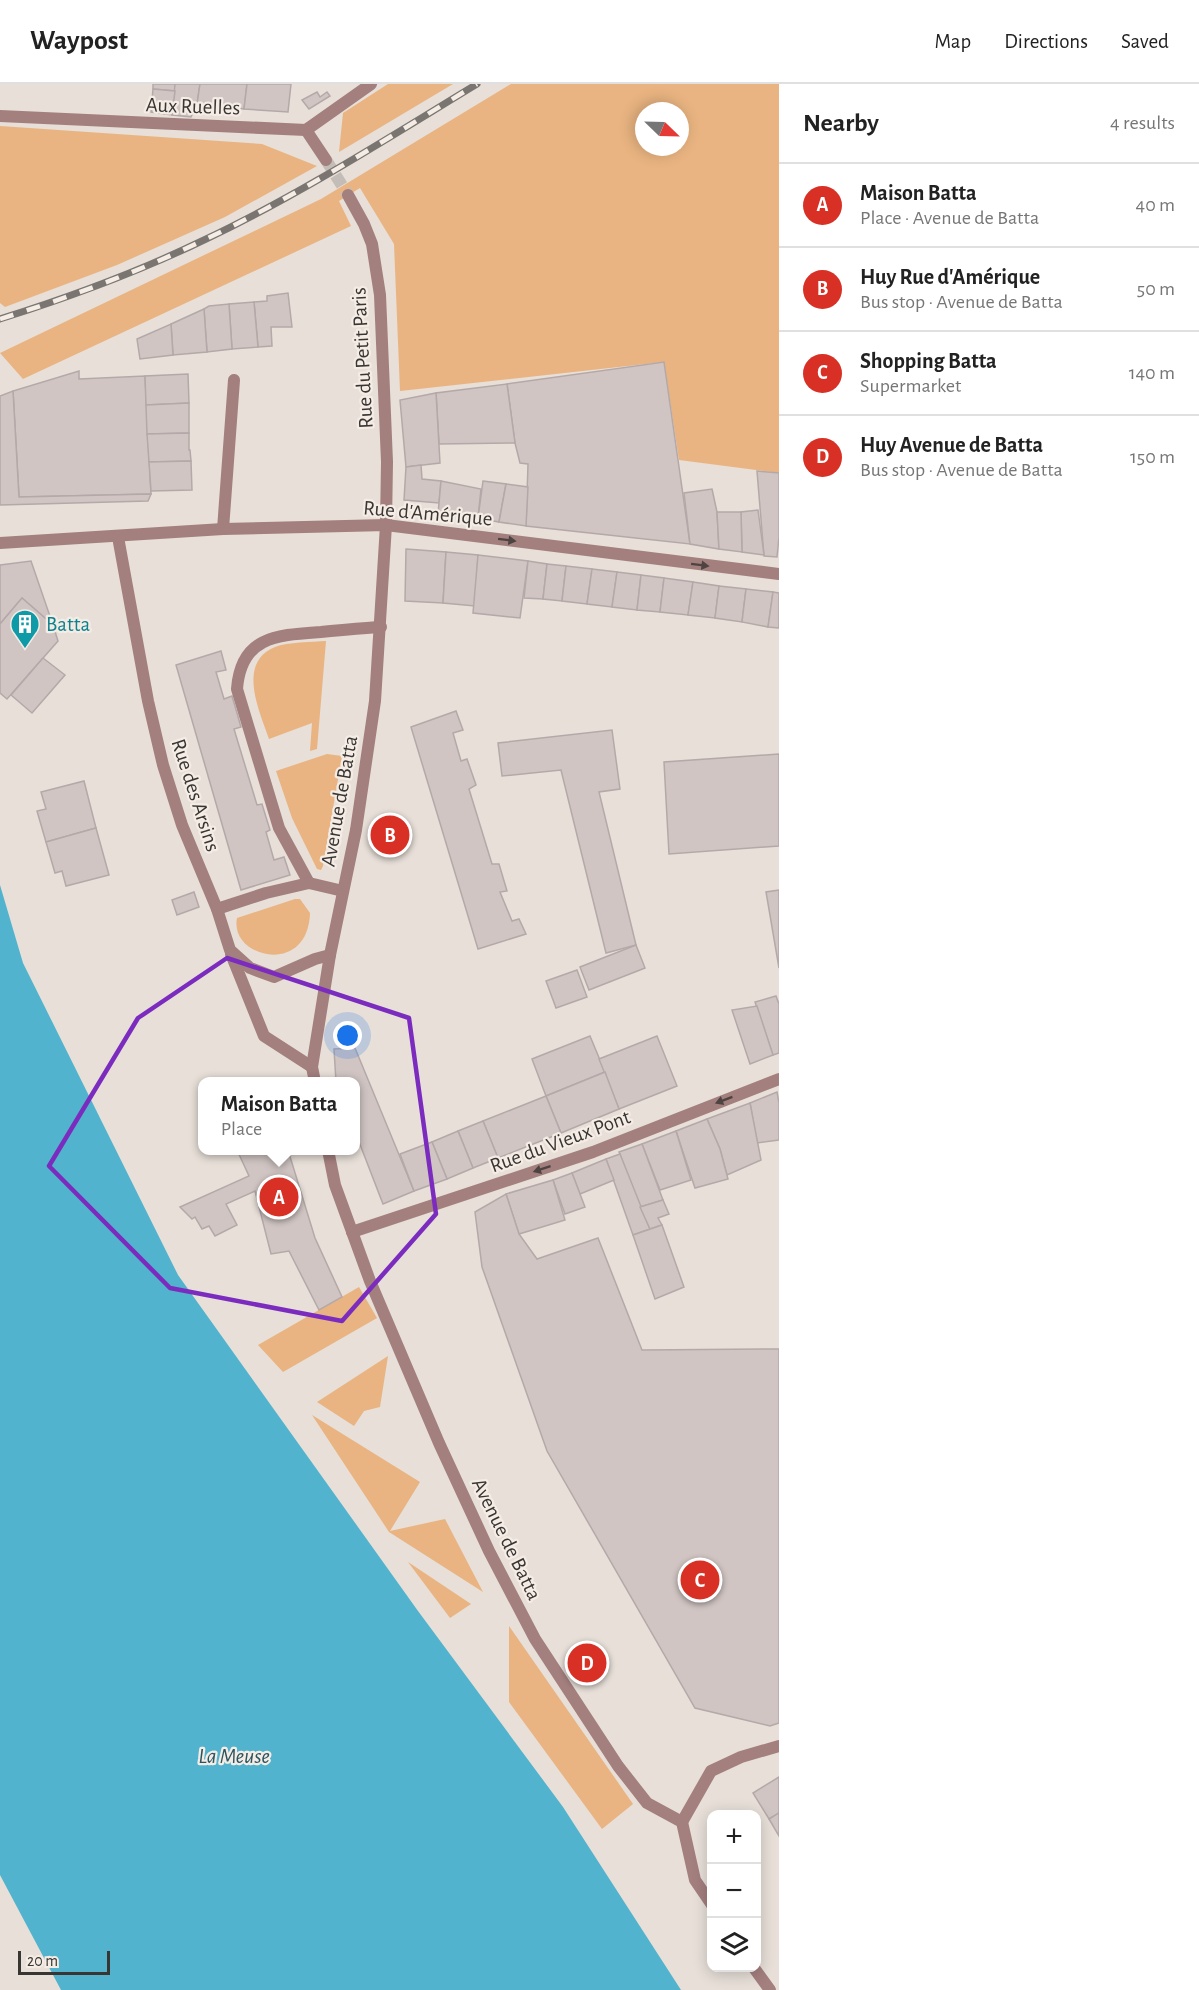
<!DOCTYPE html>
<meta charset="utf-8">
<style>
:root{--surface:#fff;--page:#f6f6f6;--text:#222;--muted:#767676;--line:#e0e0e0;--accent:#d93025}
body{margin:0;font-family:"Alegreya Sans",sans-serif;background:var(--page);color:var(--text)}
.controls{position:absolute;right:18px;bottom:18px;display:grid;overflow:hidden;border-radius:12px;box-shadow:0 3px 15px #0003}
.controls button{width:54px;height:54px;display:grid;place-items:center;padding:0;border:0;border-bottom:2px solid var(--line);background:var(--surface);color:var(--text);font:30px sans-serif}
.compass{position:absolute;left:635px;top:18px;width:54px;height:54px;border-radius:50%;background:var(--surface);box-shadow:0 3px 15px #0003;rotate:113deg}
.scale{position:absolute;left:18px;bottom:15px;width:92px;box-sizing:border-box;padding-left:6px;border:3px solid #383532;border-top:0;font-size:16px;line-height:21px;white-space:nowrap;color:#383532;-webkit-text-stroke:4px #f4ece5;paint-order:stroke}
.you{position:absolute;left:348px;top:952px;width:21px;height:21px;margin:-15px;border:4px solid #fff;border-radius:50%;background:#1a73e8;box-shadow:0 0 0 9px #1a73e833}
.badge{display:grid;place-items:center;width:39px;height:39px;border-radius:50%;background:var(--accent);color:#fff;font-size:20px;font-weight:700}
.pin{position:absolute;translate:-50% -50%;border:3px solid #fff;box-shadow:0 2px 6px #0006}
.popup{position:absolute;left:198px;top:993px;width:162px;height:78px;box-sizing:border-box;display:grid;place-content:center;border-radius:12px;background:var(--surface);filter:drop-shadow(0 2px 4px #0005);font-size:20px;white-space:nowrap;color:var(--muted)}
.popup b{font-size:22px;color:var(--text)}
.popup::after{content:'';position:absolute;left:50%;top:100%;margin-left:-12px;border:12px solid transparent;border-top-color:var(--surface)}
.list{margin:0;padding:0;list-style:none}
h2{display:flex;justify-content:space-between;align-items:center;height:78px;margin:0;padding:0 24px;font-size:26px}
h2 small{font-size:20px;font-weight:400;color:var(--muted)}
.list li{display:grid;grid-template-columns:39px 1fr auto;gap:18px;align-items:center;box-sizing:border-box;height:84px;padding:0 24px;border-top:2px solid var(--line)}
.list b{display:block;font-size:22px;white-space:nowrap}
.list p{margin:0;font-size:20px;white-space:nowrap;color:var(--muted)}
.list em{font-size:20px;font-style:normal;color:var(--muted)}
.icon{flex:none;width:33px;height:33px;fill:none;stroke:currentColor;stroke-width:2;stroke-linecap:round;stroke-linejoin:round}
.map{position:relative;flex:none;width:779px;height:1906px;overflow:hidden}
header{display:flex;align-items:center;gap:36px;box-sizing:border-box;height:84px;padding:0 30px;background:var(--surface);border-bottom:2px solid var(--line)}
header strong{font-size:28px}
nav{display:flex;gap:33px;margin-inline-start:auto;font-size:21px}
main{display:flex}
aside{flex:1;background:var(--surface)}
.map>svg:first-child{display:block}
.green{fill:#e9b481;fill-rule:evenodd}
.water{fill:#51b3cd}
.building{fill:#d0c5c3;stroke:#b4a9a8;stroke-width:1.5}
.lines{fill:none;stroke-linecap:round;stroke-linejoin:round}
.minor-tunnel{stroke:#c4bdb7;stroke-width:12;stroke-dasharray:12 6;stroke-linecap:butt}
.service{stroke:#a37f7e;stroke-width:12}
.minor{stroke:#a37f7e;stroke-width:12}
.rail-casing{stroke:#7a7570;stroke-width:7}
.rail{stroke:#f4ece5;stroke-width:4.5;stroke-dasharray:14;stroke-linecap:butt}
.oneway{fill:#4d4441}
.marked{fill:none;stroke:#7b2cbf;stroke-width:4.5;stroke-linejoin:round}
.labels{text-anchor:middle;stroke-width:4.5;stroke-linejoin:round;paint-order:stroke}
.street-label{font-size:21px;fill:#383532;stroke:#f4ece5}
.culture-label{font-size:21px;fill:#0d838f;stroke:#f4ece5;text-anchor:start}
.water-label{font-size:22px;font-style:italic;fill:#295460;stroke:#f4ece5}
</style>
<header>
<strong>Waypost</strong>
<nav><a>Map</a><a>Directions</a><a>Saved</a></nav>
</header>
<main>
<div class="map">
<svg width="779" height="1906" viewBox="0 0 779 1906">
<rect width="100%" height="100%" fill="#e7dfd8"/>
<g class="green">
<polygon points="388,0 453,0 339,68 343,29"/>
<path d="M511,0H779V389L679,376L664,278L400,307L394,160L360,104L339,117L351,142L23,295L0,269L321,115ZM644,27H680V63H644Z"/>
<polygon points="0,42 262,60 317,82 225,133 117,181 5,223 0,219"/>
<path d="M326,557L317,665L310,667L312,639L269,655C260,628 236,579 275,563C288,558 312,558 326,557Z"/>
<polygon points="327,670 342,672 323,782 321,786 317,785 292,734 276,687"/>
<path d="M295,815H300L310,829C308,893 229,874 237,834Z"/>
<polygon points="359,1203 377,1234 283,1288 258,1261"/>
<polygon points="388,1272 380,1323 364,1327 354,1342 317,1318"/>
<polygon points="312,1331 420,1398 390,1447 445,1435 483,1508 389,1448"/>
<polygon points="408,1478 471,1520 450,1534"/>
<polygon points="509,1542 633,1720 602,1745 509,1618"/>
</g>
<polygon class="water" points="0,801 23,879 178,1191 418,1527 563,1723 681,1906 61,1906 0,1791"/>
<g class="building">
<polygon points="153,0 175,0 175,7 153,5"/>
<polygon points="175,0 200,0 197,20 191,33 172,31"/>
<polygon points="200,0 247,0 244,25 197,20"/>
<polygon points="247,0 291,0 288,28 244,25"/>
<polygon points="153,5 175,7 172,31 151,28"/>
<polygon points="317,8 320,13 327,8 330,12 309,25 302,16"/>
<polygon points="288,209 292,243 271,243 272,262 258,263 254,218 267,217 267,212"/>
<polygon points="254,218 258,263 232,265 229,220"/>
<polygon points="229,220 232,265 207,268 204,225 209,222"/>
<polygon points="204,225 207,268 173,271 171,240"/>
<polygon points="171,240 173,271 140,275 137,255"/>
<polygon points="664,278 690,460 526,442 528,380 520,379 515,359 507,300"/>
<polygon points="79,287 79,295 145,292 151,410 19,413 13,307"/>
<polygon points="188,290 189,319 146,321 145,292"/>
<polygon points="507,300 515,359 439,360 436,309"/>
<polygon points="13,307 19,413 151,410 148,417 0,421 0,312"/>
<polygon points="436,309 440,379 406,383 400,316"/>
<polygon points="189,319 189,349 147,350 146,321"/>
<polygon points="189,349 189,366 190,366 191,377 149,378 147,350"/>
<polygon points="191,377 192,406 151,407 149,378"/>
<polygon points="421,381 422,395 441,397 439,419 404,416 406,383"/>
<polygon points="757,387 779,389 779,453 777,473 764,472"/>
<polygon points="441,397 481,405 478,434 438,430"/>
<polygon points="483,397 506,400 499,438 478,434"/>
<polygon points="506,400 528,403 526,442 499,438"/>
<polygon points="712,405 717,428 719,465 690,460 684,409"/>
<polygon points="758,426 764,471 742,468 741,428"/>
<polygon points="717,428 741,428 742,468 719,465"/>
<polygon points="406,465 446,468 443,519 405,517"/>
<polygon points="446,468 478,471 475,522 443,519"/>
<polygon points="478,471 528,477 520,534 473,529"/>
<polygon points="31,477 53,541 22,514 0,540 0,481"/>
<polygon points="528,477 547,480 543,515 524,514"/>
<polygon points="547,480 566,482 562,517 543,515"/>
<polygon points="566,482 592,485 587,520 562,517"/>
<polygon points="592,485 617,488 612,523 587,520"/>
<polygon points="617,488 641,491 637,526 612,523"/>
<polygon points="641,491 664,494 660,528 637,526"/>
<polygon points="664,494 693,498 688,531 660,528"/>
<polygon points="693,498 719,502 715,534 688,531"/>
<polygon points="719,502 746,505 742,538 715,534"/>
<polygon points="746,505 773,508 768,543 742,538"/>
<polygon points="773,508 779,509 779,544 768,543"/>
<polygon points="22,514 53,541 58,557 7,615 0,609 0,540"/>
<polygon points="221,567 226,586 216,588 224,615 232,612 241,643 234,645 257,721 262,720 270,746 266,748 274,776 284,773 290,791 241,806 176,581"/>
<polygon points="43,574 65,591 32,629 11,611"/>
<polygon points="456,627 463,646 453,649 461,677 467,675 476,701 469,705 492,780 499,780 507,807 500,808 512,837 519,835 526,850 478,865 411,643"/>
<polygon points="612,646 620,705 599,708 636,861 606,869 561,686 502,692 498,659"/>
<polygon points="779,670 779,762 669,770 664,678"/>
<polygon points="84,697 96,744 46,758 37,727 46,725 41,708"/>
<polygon points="96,744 109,791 66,802 62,787 55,789 46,758"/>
<polygon points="779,806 779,884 766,808"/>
<polygon points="194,808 199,823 177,831 172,816"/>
<polygon points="636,861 645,884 589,906 580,883"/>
<polygon points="577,886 587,913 556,924 546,897"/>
<polygon points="776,912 779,920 779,969 773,971 755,918"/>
<polygon points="757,922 773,971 750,980 732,926"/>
<polygon points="590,952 605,988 546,1012 532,975"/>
<polygon points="657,952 677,1002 619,1025 599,975"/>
<polygon points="355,964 414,1107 383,1120 356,1050 356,998 336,998 334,965"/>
<polygon points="605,988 619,1025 561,1049 546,1012"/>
<polygon points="777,1008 779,1019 779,1056 757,1059 750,1019"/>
<polygon points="546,1012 561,1049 498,1074 483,1037"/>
<polygon points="750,1019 761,1076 727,1091 720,1065 707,1035"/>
<polygon points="707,1035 720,1065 728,1095 695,1104 676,1047"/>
<polygon points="483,1037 498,1074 473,1084 458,1047"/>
<polygon points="458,1047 473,1084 447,1095 432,1058"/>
<polygon points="676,1047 691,1096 660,1106 642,1060"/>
<polygon points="432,1058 447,1095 414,1107 400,1070"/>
<polygon points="642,1060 663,1116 640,1123 619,1068"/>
<polygon points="237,1066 288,1066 315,1154 342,1213 319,1226 289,1167 271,1170 255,1107 226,1120 237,1141 215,1152 209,1142 202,1145 195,1133 192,1135 180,1123 249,1092"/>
<polygon points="620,1070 650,1145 633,1151 606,1075"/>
<polygon points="606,1075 614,1096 580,1110 572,1089"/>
<polygon points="572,1089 585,1123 565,1130 553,1096"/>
<polygon points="553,1096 565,1136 519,1150 506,1110"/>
<polygon points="506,1110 519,1150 537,1175 598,1154 642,1266 779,1265 779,1639 770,1642 695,1624 547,1367 482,1183 475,1128"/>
<polygon points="663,1116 669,1130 658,1134 662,1141 650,1145 640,1123"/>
<polygon points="662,1141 684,1203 655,1215 633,1151"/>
<polygon points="779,1693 779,1729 769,1735 753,1709"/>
<polygon points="779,1729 779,1752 769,1735"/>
</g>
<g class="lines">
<polyline class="minor-tunnel" points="326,76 348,111"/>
<g class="service">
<polyline points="223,445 234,296"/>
<polyline points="118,453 148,617 163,681 182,741 217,825 230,866 250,884 274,893 315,875 330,871"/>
<path d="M309,799L279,744L237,605C241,552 277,551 321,548C341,546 361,544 381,543"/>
<polyline points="217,825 266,809 309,799 343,807"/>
<polyline points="231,870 264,952 312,983"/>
</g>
<g class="minor">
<polyline points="0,32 306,46 371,0"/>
<polyline points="306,46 326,76"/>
<polyline points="0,459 223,445 386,441 779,490"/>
<polyline points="315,998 312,983 330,871 356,746 375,617 386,441 387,378 380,211 372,160 364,140 348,111"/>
<polyline points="328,1066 335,1101 370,1197 439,1359 489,1467 535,1555 618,1682 647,1719 682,1738 695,1796 712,1821"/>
<polyline points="352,1148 593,1068 779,995"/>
<polyline points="682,1738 711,1687 741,1673 779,1662"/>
<polyline points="754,1884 770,1906"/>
</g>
<g class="rail-casing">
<path id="rail" d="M0,235C70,213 138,188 204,156C299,111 388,54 477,0"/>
</g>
<use href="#rail" class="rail"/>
</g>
<defs><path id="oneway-solid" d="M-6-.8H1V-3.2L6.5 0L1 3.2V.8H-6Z" transform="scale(1.5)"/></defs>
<g class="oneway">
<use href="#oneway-solid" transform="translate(507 456) rotate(7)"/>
<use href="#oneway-solid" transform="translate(700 481) rotate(7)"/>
<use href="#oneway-solid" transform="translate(724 1016) rotate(159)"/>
<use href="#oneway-solid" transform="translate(542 1085) rotate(162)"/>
</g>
<path class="marked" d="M227,874L409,934L436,1130L342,1237L170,1204L49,1082L138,934Z"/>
<defs>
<g id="building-pin" transform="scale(1.5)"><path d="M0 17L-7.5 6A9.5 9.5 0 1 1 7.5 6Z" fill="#0f9aa8" stroke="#f4ece5"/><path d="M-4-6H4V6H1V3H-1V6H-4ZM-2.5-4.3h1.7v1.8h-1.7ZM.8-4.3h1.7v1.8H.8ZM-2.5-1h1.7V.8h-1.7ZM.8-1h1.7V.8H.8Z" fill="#fff"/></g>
</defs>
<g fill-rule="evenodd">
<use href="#building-pin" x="25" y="540"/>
</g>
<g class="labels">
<g class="street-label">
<text transform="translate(193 22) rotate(2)" y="7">Aux Ruelles</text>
<text transform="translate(362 274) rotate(-93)" y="7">Rue du Petit Paris</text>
<text transform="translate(428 429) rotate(5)" y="7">Rue d'Amérique</text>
<text transform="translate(196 711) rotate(72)" y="7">Rue des Arsins</text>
<text transform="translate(339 717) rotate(-80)" y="7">Avenue de Batta</text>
<text transform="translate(560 1057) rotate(-20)" y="7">Rue du Vieux Pont</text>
<text transform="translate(507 1455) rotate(64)" y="7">Avenue de Batta</text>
</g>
<g class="culture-label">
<text x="46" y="547">Batta</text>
</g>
<g class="water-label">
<text x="234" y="1679">La Meuse</text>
</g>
</g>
</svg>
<div class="controls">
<button>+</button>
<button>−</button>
<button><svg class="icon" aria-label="layers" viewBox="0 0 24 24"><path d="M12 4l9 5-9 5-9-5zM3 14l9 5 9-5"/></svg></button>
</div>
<svg class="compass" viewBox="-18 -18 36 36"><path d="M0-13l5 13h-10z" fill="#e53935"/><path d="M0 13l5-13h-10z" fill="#767676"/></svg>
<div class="scale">20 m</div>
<div class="you"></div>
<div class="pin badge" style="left:279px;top:1113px">A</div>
<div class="popup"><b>Maison Batta</b>Place</div>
<div class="pin badge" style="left:390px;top:751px">B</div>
<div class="pin badge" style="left:700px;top:1496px">C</div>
<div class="pin badge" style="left:587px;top:1579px">D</div>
</div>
<aside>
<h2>Nearby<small>4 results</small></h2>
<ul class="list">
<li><span class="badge">A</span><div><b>Maison Batta</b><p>Place · Avenue de Batta</p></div><em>40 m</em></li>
<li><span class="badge">B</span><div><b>Huy Rue d'Amérique</b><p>Bus stop · Avenue de Batta</p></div><em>50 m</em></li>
<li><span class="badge">C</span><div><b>Shopping Batta</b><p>Supermarket</p></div><em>140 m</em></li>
<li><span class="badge">D</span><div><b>Huy Avenue de Batta</b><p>Bus stop · Avenue de Batta</p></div><em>150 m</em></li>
</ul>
</aside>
</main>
